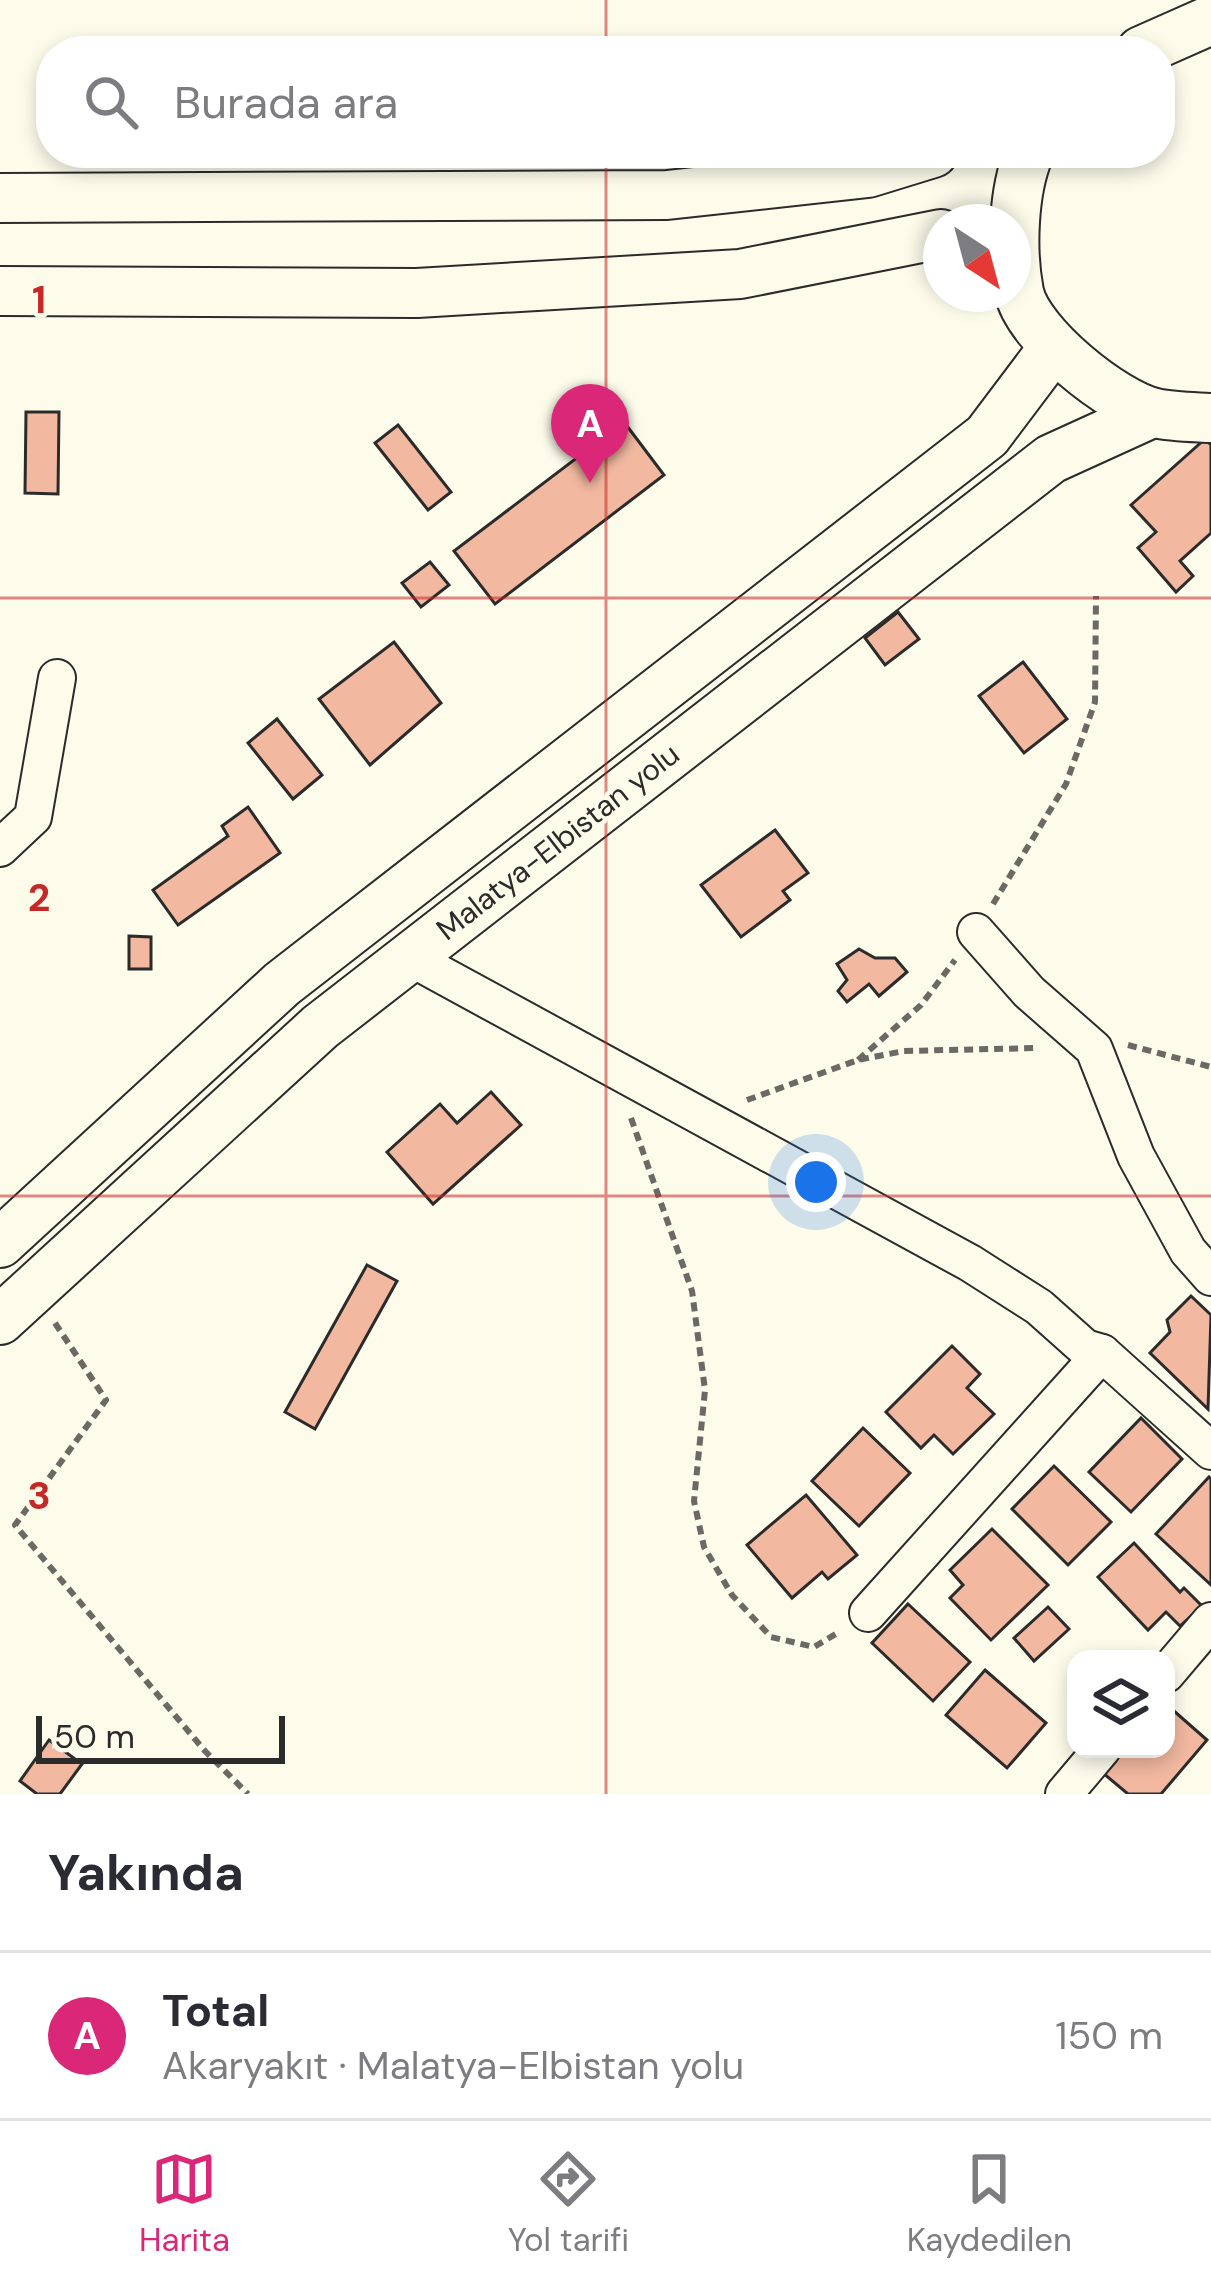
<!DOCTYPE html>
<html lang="tr">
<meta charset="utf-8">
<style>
:root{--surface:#fff;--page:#f7f7f7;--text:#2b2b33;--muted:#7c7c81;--line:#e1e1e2;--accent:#db2777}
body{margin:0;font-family:"DM Sans",sans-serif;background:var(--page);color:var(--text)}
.controls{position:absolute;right:36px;bottom:36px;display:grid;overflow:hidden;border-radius:24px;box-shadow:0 6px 18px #0003}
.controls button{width:108px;height:108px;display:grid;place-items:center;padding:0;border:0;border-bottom:3px solid var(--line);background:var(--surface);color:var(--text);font:60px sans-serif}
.compass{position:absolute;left:923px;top:204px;width:108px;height:108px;border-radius:50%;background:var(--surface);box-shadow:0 6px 18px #0003;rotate:144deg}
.scale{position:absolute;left:36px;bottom:30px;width:249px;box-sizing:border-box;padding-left:12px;border:6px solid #2b2b2b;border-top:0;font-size:33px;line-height:42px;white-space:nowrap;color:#2b2b2b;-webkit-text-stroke:9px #fdfbea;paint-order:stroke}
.you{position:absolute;left:816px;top:1182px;width:42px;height:42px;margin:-30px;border:9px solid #fff;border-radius:50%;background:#1a73e8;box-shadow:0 0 0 18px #1a73e833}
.badge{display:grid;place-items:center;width:78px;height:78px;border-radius:50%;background:var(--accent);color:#fff;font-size:39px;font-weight:700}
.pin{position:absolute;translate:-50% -99px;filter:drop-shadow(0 3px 6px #0008)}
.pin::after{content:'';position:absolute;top:63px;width:42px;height:36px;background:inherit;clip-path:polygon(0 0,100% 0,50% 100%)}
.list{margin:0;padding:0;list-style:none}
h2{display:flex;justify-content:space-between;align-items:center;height:156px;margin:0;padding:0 48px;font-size:51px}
h2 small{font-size:39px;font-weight:400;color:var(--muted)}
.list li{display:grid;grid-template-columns:78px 1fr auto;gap:36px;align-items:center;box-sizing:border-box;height:168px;padding:0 48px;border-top:3px solid var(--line)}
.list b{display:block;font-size:45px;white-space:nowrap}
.list p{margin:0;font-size:39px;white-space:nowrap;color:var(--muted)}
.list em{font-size:39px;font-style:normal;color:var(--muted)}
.icon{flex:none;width:66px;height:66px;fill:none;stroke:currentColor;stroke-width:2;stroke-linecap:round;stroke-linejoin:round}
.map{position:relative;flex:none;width:1211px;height:1794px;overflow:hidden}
.search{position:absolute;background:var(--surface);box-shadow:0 6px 18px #0003;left:36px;right:36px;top:36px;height:132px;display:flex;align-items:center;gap:30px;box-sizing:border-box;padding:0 42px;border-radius:48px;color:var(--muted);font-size:45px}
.sheet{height:324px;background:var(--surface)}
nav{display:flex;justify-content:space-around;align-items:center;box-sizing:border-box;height:168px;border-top:3px solid var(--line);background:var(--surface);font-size:33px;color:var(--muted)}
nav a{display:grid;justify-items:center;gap:6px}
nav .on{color:var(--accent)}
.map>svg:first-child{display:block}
.building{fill:#f2b8a0;stroke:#2b2b2b;stroke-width:3}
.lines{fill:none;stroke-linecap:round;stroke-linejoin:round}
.minor-casing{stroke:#2b2b2b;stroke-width:40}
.major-casing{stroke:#2b2b2b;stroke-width:52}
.path{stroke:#6a6964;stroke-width:6;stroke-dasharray:9 6;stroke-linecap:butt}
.minor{stroke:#fdfbea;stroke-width:36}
.major{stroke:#fdfbea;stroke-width:48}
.grid{fill:none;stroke:#c62828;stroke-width:3;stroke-opacity:0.55}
.labels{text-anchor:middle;stroke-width:9;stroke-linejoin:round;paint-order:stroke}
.street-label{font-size:30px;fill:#2b2b2b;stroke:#fdfbea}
.grid-label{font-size:39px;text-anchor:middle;font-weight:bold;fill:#c62828;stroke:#fdfbea;stroke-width:9;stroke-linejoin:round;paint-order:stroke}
</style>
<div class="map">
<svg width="1211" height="1794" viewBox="0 0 1211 1794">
<rect width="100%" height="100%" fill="#fdfbea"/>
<g class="building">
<polygon points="26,412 59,412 58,494 25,493"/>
<polygon points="624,422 664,475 495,604 454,551"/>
<polygon points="398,425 451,492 428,510 375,443"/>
<polygon points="1205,439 1211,445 1211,533 1180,561 1193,576 1176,592 1138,548 1156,532 1131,505"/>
<polygon points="430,562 449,585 421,607 402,583"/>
<polygon points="898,612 919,639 885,665 865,638"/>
<polygon points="394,642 441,703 370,765 319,699"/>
<polygon points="1023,662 1067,719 1024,753 979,696"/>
<polygon points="277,719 322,775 293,799 248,743"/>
<polygon points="248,807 280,853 178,925 153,890 228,836 222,826"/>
<polygon points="775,830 808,873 783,891 790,900 741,937 701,885"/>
<polygon points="129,936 151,937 151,969 129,969"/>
<polygon points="859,949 875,958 895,958 907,972 879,996 869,984 847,1002 838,991 847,980 837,964"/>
<polygon points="491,1092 521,1125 433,1204 387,1152 440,1104 457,1123"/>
<polygon points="367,1265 397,1281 315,1429 285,1412"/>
<polygon points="1191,1296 1211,1315 1208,1409 1150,1353 1170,1332 1167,1320"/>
<polygon points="952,1346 980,1374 967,1388 994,1414 953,1454 934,1435 921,1448 886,1412"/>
<polygon points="1141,1418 1182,1459 1131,1512 1089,1472"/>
<polygon points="863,1428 910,1473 859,1526 812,1481"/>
<polygon points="1054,1466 1111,1522 1068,1565 1012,1509"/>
<polygon points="1209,1477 1211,1479 1211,1585 1156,1534"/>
<polygon points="806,1495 857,1555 828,1579 822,1572 792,1598 747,1545"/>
<polygon points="992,1529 1048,1585 991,1640 950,1598 963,1585 950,1570"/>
<polygon points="1134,1543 1180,1592 1184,1588 1202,1606 1180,1626 1166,1612 1148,1630 1098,1577"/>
<polygon points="908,1604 970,1662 933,1701 872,1643"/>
<polygon points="1048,1607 1069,1629 1034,1661 1014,1638"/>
<polygon points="985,1670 1046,1723 1007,1768 946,1715"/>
<polygon points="1166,1704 1207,1740 1161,1794 1128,1794 1097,1768 1114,1749 1166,1749"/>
<polygon points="49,1740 82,1764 60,1794 37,1794 20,1781"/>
</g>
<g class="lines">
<g class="minor-casing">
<g id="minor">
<polyline points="0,848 33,817 57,678"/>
<polyline points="976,932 1029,992 1094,1049 1136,1156 1188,1251 1211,1277"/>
<polyline points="409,957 970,1263 1039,1307 1085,1348 1102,1353 1211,1451"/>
<polyline points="868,1613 1102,1353"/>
<polyline points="1166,1674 1211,1621"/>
<polyline points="1064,1794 1102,1749"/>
</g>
</g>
<g class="major-casing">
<g id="major">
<polyline points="1141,51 1211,20"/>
<path d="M1029,153C1013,191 1011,251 1019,292C1028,335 1114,404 1155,413C1173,417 1193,417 1211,418"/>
<polyline points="0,198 667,195 868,173 933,153"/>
<polyline points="0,291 417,293 740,274 941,234"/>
<polyline points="0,1243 282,984 987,436 1054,347"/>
<polyline points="0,1320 320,1027 1051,459 1152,413"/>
</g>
</g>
<g class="path">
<polyline points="993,904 1066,784 1095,702 1096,596"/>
<polyline points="1128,1045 1211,1067"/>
<polyline points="858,1060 921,1005 955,960"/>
<polyline points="747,1100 858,1060 904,1051 1038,1048"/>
<polyline points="631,1118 692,1291 705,1390 694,1501 704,1547 732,1595 771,1637 814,1647 839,1632"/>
<polyline points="55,1323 106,1400 15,1525 205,1751 248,1794"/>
</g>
<use href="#minor" class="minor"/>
<use href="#major" class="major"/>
</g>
<path class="grid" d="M606,0V51M606,153V1794M0,598H1211M0,1196H1211"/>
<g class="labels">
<g class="street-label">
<text transform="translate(558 842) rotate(-38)" y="10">Malatya-Elbistan yolu</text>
</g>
</g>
<g class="grid-label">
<text x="39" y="313">1</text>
<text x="39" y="911">2</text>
<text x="39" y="1509">3</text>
</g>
</svg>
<div class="controls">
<button><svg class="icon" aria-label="layers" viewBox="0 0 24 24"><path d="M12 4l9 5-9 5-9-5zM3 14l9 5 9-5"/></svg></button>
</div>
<svg class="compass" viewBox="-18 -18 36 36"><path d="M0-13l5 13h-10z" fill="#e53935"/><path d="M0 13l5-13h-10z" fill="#7c7c81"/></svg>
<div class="scale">50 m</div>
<div class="you"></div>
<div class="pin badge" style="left:590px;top:483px">A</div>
<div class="search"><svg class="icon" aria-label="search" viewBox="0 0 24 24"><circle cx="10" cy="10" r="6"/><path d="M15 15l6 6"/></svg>Burada ara</div>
</div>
<section class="sheet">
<h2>Yakında<small></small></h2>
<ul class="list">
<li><span class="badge">A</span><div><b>Total</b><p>Akaryakıt · Malatya-Elbistan yolu</p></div><em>150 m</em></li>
</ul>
</section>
<nav>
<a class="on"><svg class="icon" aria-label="map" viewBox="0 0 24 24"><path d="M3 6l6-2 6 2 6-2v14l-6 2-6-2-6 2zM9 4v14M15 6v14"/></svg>Harita</a>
<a><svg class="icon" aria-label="directions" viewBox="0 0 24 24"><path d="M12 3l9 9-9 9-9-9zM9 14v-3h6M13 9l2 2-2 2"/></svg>Yol tarifi</a>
<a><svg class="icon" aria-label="saved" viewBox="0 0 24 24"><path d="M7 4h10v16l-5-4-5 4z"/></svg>Kaydedilen</a>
</nav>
